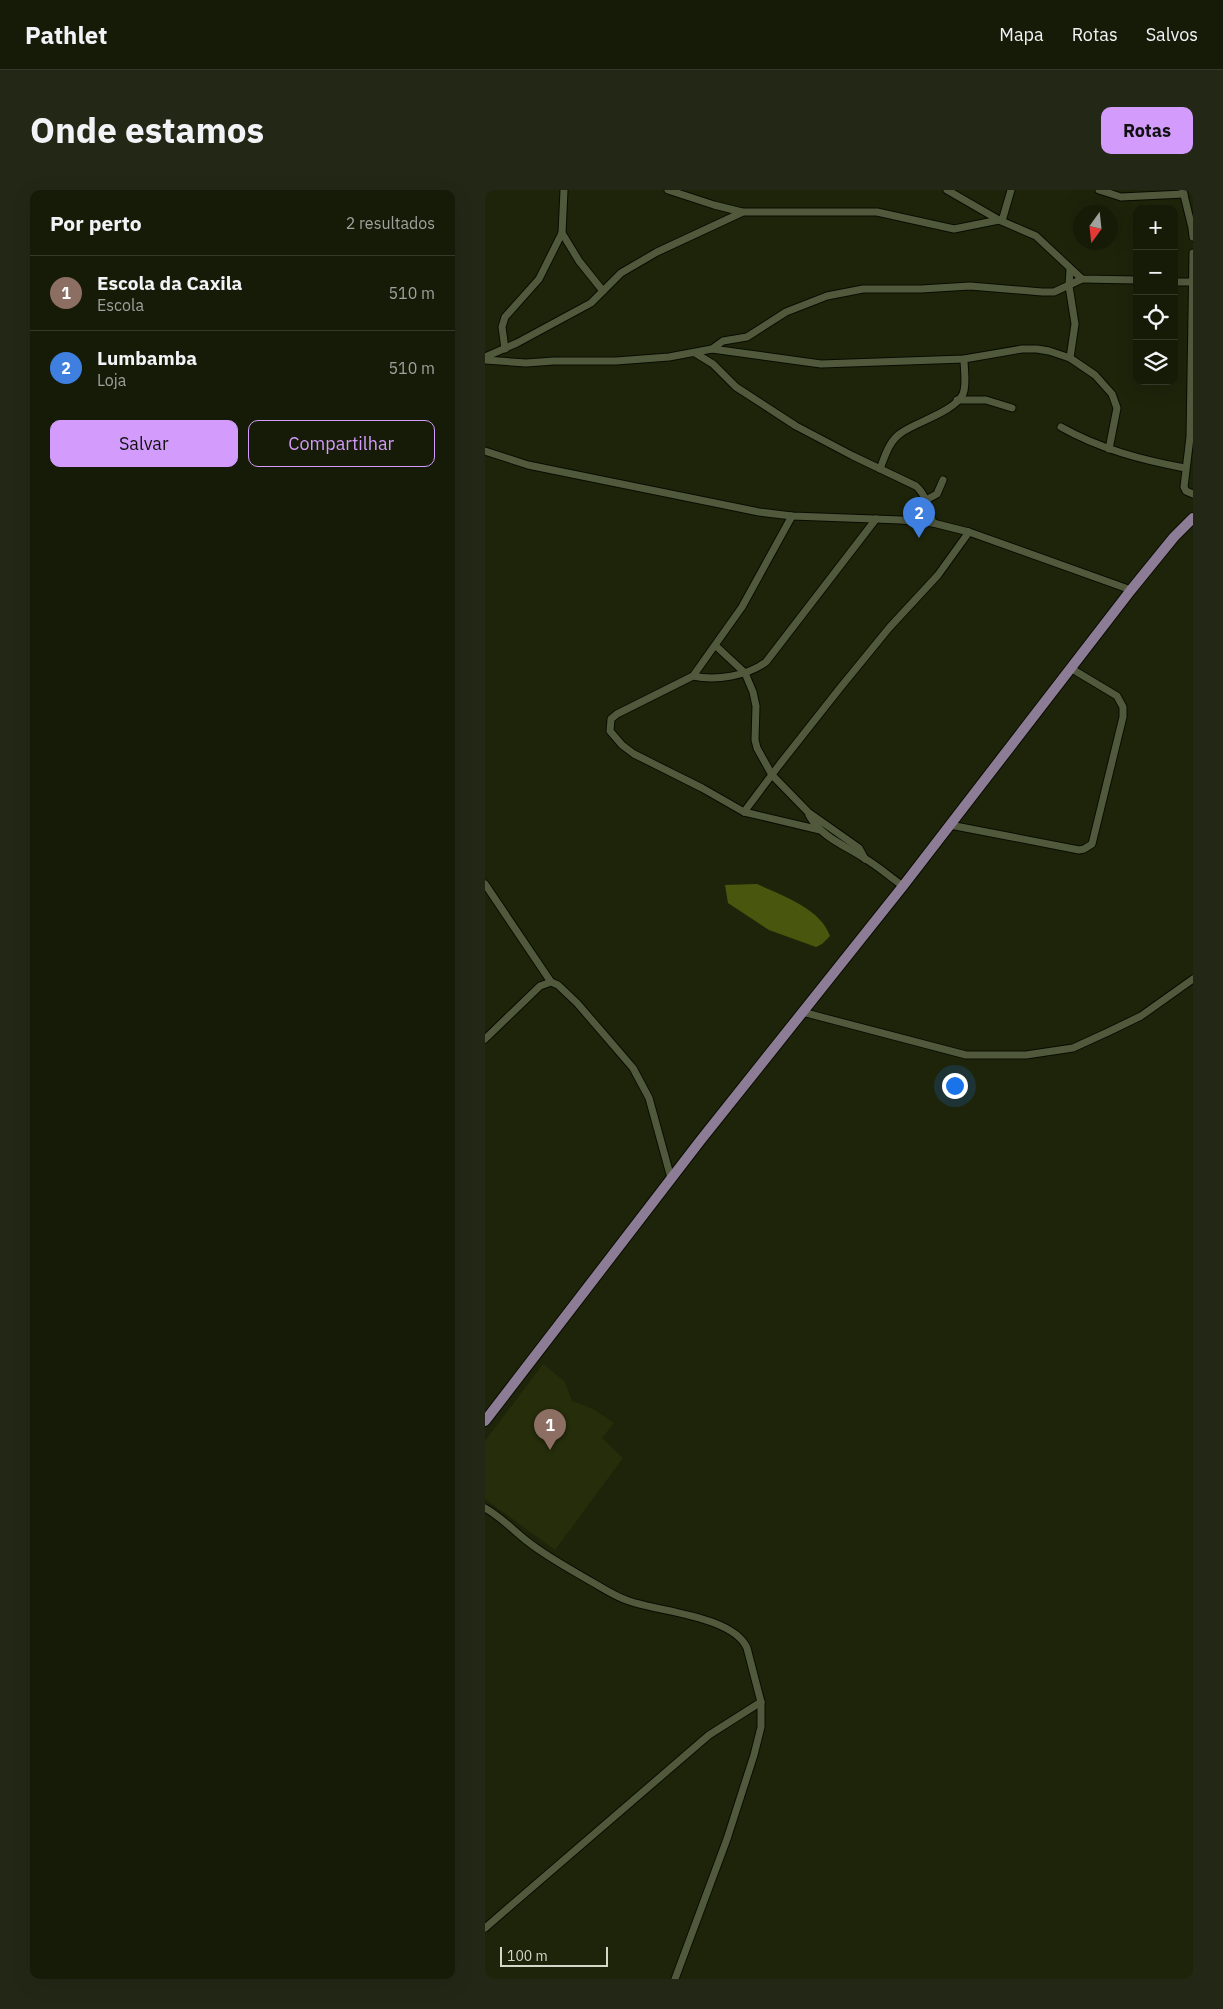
<!DOCTYPE html>
<html lang="pt">
<meta charset="utf-8">
<style>
:root{--surface:#161b08;--page:#232816;--text:#f1f3f6;--muted:#9ea19c;--line:#353929;--accent:#d39cfc}
body{margin:0;font-family:"IBM Plex Sans",sans-serif;background:var(--page);color:var(--text)}
.controls{position:absolute;right:15px;top:15px;display:grid;overflow:hidden;border-radius:10px;box-shadow:0 5px 20px #0002}
.controls button{width:45px;height:45px;display:grid;place-items:center;padding:0;border:0;border-bottom:1px solid var(--line);background:var(--surface);color:var(--text);font:25px sans-serif}
.compass{position:absolute;left:588px;top:15px;width:45px;height:45px;border-radius:50%;background:var(--surface);box-shadow:0 5px 20px #0002;rotate:195deg}
.scale{position:absolute;left:15px;bottom:12px;width:108px;box-sizing:border-box;padding-left:5px;border:2px solid #d2d7c7;border-top:0;font-size:14px;line-height:18px;white-space:nowrap;color:#d2d7c7;-webkit-text-stroke:4px #1e240a;paint-order:stroke}
.you{position:absolute;left:469px;top:895px;width:18px;height:18px;margin:-12px;border:4px solid #fff;border-radius:50%;background:#1a73e8;box-shadow:0 0 0 8px #1a73e833}
.badge{display:grid;place-items:center;width:32px;height:32px;border-radius:50%;background:var(--accent);color:#fff;font-size:16px;font-weight:700}
.pin{position:absolute;translate:-50% -41px;filter:drop-shadow(0 1px 2px #0008)}
.pin::after{content:'';position:absolute;top:26px;width:18px;height:15px;background:inherit;clip-path:polygon(0 0,100% 0,50% 100%)}
.list{margin:0;padding:0;list-style:none}
h2{display:flex;justify-content:space-between;align-items:center;height:65px;margin:0;padding:0 20px;font-size:21px}
h2 small{font-size:16px;font-weight:400;color:var(--muted)}
.list li{display:grid;grid-template-columns:32px 1fr auto;gap:15px;align-items:center;box-sizing:border-box;height:75px;padding:0 20px;border-top:1px solid var(--line)}
.list b{display:block;font-size:19px;white-space:nowrap}
.list p{margin:0;font-size:16px;white-space:nowrap;color:var(--muted)}
.list em{font-size:16px;font-style:normal;color:var(--muted)}
.actions{display:flex;gap:10px;padding:15px 20px}
.actions a{flex:1;padding:11px 0;border:1px solid var(--accent);border-radius:10px;text-align:center;font-size:18px;color:var(--accent)}
.actions .main{background:var(--accent);color:#111}
.icon{flex:none;width:28px;height:28px;fill:none;stroke:currentColor;stroke-width:2;stroke-linecap:round;stroke-linejoin:round}
.map{position:relative;flex:none;width:708px;height:1789px;overflow:hidden;border-radius:10px}
header{display:flex;align-items:center;gap:30px;box-sizing:border-box;height:70px;padding:0 25px;background:var(--surface);border-bottom:1px solid var(--line)}
header strong{font-size:24px}
nav{display:flex;gap:28px;margin-inline-start:auto;font-size:18px}
.intro{display:flex;align-items:center;justify-content:space-between;box-sizing:border-box;height:120px;padding:0 30px}
h1{margin:0;font-size:35px}
.button{padding:12px 22px;border-radius:10px;background:var(--accent);color:#111;font-size:18px;font-weight:700}
main{display:flex;gap:30px;padding:0 30px}
aside{flex:1;background:var(--surface);border-radius:10px;box-shadow:0 5px 20px #0002}
.map>svg:first-child{display:block}
.built{fill:#252d0b}
.water{fill:#48570d}
.lines{fill:none;stroke-linecap:round;stroke-linejoin:round}
.street-casing{stroke:#080d00;stroke-width:9}
.primary-casing{stroke:#080d00;stroke-width:12}
.street{stroke:#51593d;stroke-width:7}
.primary{stroke:#8d7c95;stroke-width:10}
</style>
<header>
<strong>Pathlet</strong>
<nav><a>Mapa</a><a>Rotas</a><a>Salvos</a></nav>
</header>
<div class="intro"><h1>Onde estamos</h1><a class="button">Rotas</a></div>
<main>
<aside>
<h2>Por perto<small>2 resultados</small></h2>
<ul class="list">
<li><span class="badge" style="background:#8d6e63">1</span><div><b>Escola da Caxila</b><p>Escola</p></div><em>510 m</em></li>
<li><span class="badge" style="background:#3f7fe0">2</span><div><b>Lumbamba</b><p>Loja</p></div><em>510 m</em></li>
</ul>
<div class="actions"><a class="main">Salvar</a><a>Compartilhar</a></div>
</aside>
<div class="map">
<svg width="708" height="1789" viewBox="0 0 708 1789">
<rect width="100%" height="100%" fill="#1e240a"/>
<polygon class="built" points="58,1174 79,1191 87,1211 108,1219 129,1233 117,1248 138,1268 70,1360 0,1309 0,1251"/>
<path class="water" d="M272,694C297,706 335,718 345,746L337,754L331,757L284,740L243,713L240,695Z"/>
<g class="lines">
<g class="street-casing">
<g id="street">
<polyline points="183,0 229,15 257,22"/>
<polyline points="462,0 514,30 551,46 597,89 652,90"/>
<polyline points="614,0 636,7 699,4"/>
<polyline points="698,1 707,38 708,47"/>
<polyline points="517,31 526,0"/>
<polyline points="77,43 94,71 118,101"/>
<polyline points="708,63 705,247 699,297 701,301 708,304"/>
<polyline points="585,79 584,96 590,134 585,168"/>
<polyline points="689,92 706,92"/>
<polyline points="20,159 17,137 20,127 54,89 77,43 79,0"/>
<polyline points="227,159 336,174 479,169 537,159 552,159 564,161 585,168 610,185 627,204 632,218 624,259"/>
<path d="M210,163L228,174L251,197L311,236L368,266L431,296C442,306 444,320 448,333"/>
<polyline points="0,167 32,153 106,113 136,83 172,62 258,22 392,22 469,39 514,30"/>
<polyline points="0,170 41,173 69,171 131,171 184,167 227,159 238,151 262,147 301,122 342,106 378,99 436,99 485,96 557,102 569,102 597,89"/>
<polyline points="472,210 501,210 527,218"/>
<path d="M576,237C615,259 657,270 700,278"/>
<polyline points="0,261 43,275 274,322 307,326 416,330 448,333 484,342 646,400"/>
<path d="M395,279C400,266 404,251 416,243C431,232 469,222 478,204C482,194 479,180 479,169"/>
<polyline points="441,310 452,304 458,290"/>
<polyline points="307,326 257,417 208,486 132,524 126,529 125,541 137,555 149,564 217,598 259,622 335,640"/>
<polyline points="231,456 260,483 268,502 271,516 270,550 272,558 287,585 323,622 374,658 380,669"/>
<path d="M208,486C231,491 262,486 281,472L391,329"/>
<polyline points="259,622 295,574 355,498 404,438 453,385 484,342"/>
<path d="M324,625C336,647 359,655 379,668C393,676 405,687 418,696"/>
<polyline points="465,635 594,660 599,659 607,654 638,527 638,517 632,506 587,479"/>
<polyline points="0,694 66,792 73,795 92,813 148,878 164,908 186,988"/>
<polyline points="317,822 481,865 541,865 588,858 623,842 656,826 708,789"/>
<polyline points="0,849 55,796 66,792"/>
<path d="M0,1318C16,1327 28,1340 42,1351C62,1367 85,1379 107,1392C119,1399 131,1407 144,1411C175,1422 248,1426 262,1458L276,1512V1537L269,1565L242,1649L190,1789"/>
<polyline points="0,1738 224,1545 276,1512"/>
</g>
</g>
<g class="primary-casing">
<polyline id="primary" points="0,1231 215,951 418,696 646,400 689,347 708,328"/>
</g>
<use href="#street" class="street"/>
<use href="#primary" class="primary"/>
</g>
</svg>
<div class="controls">
<button>+</button>
<button>−</button>
<button><svg class="icon" aria-label="locate" viewBox="0 0 24 24"><circle cx="12" cy="12" r="6"/><path d="M12 2v4M12 18v4M2 12h4M18 12h4"/></svg></button>
<button><svg class="icon" aria-label="layers" viewBox="0 0 24 24"><path d="M12 4l9 5-9 5-9-5zM3 14l9 5 9-5"/></svg></button>
</div>
<svg class="compass" viewBox="-18 -18 36 36"><path d="M0-13l5 13h-10z" fill="#e53935"/><path d="M0 13l5-13h-10z" fill="#9ea19c"/></svg>
<div class="scale">100 m</div>
<div class="you"></div>
<div class="pin badge" style="left:65px;top:1260px;background:#8d6e63">1</div>
<div class="pin badge" style="left:434px;top:348px;background:#3f7fe0">2</div>
</div>
</main>
